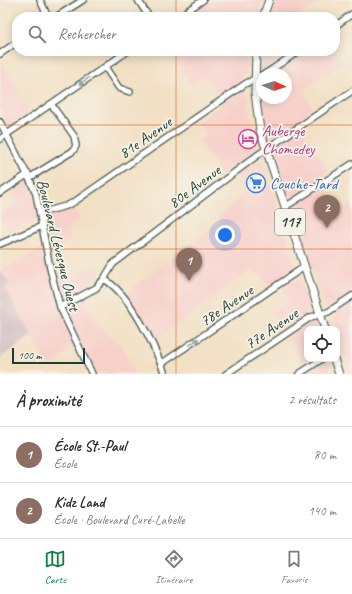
<!DOCTYPE html>
<html lang="fr">
<meta charset="utf-8">
<style>
:root{--surface:#fff;--page:#f2f2f3;--text:#2b2b33;--muted:#7c7c81;--line:#e1e1e2;--accent:#0b8043}
body{margin:0;font-family:Caveat,sans-serif;background:var(--page);color:var(--text)}
.controls{position:absolute;right:12px;bottom:12px;display:grid;overflow:hidden;border-radius:8px;box-shadow:0 2px 10px #0003}
.controls button{width:36px;height:36px;display:grid;place-items:center;padding:0;border:0;border-bottom:1px solid var(--line);background:var(--surface);color:var(--text);font:20px sans-serif}
.compass{position:absolute;left:256px;top:68px;width:36px;height:36px;border-radius:50%;background:var(--surface);box-shadow:0 2px 10px #0003;rotate:93deg}
.scale{position:absolute;left:12px;bottom:10px;width:73px;box-sizing:border-box;padding-left:4px;border:2px solid #1f3d34;border-top:0;font-size:11px;line-height:14px;white-space:nowrap;color:#1f3d34;-webkit-text-stroke:3px #f7f3e8;paint-order:stroke}
.you{position:absolute;left:225px;top:235px;width:14px;height:14px;margin:-10px;border:3px solid #fff;border-radius:50%;background:#1a73e8;box-shadow:0 0 0 6px #1a73e833}
.badge{display:grid;place-items:center;width:26px;height:26px;border-radius:50%;background:var(--accent);color:#fff;font-size:13px;font-weight:700}
.pin{position:absolute;translate:-50% -33px;filter:drop-shadow(0 1px 2px #0008)}
.pin::after{content:'';position:absolute;top:21px;width:14px;height:12px;background:inherit;clip-path:polygon(0 0,100% 0,50% 100%)}
.list{margin:0;padding:0;list-style:none}
h2{display:flex;justify-content:space-between;align-items:center;height:52px;margin:0;padding:0 16px;font-size:17px}
h2 small{font-size:13px;font-weight:400;color:var(--muted)}
.list li{display:grid;grid-template-columns:26px 1fr auto;gap:12px;align-items:center;box-sizing:border-box;height:56px;padding:0 16px;border-top:1px solid var(--line)}
.list b{display:block;font-size:15px;white-space:nowrap}
.list p{margin:0;font-size:13px;white-space:nowrap;color:var(--muted)}
.list em{font-size:13px;font-style:normal;color:var(--muted)}
.icon{flex:none;width:22px;height:22px;fill:none;stroke:currentColor;stroke-width:2;stroke-linecap:round;stroke-linejoin:round}
.map{position:relative;flex:none;width:352px;height:374px;overflow:hidden}
.search{position:absolute;background:var(--surface);box-shadow:0 2px 10px #0003;left:12px;right:12px;top:12px;height:44px;display:flex;align-items:center;gap:10px;box-sizing:border-box;padding:0 14px;border-radius:16px;color:var(--muted);font-size:15px}
.sheet{height:164px;background:var(--surface)}
nav{display:flex;justify-content:space-around;align-items:center;box-sizing:border-box;height:56px;border-top:1px solid var(--line);background:var(--surface);font-size:11px;color:var(--muted)}
nav a{display:grid;justify-items:center;gap:2px}
nav .on{color:var(--accent)}
.map>svg:first-child{display:block}
.built{fill:#f7d0ca}
.industrial{fill:#d2bec2}
.lines{fill:none;stroke-linecap:round;stroke-linejoin:round}
.minor-casing{stroke:#3f554a;stroke-width:8}
.major-casing{stroke:#3f554a;stroke-width:9}
.minor{stroke:#fff;stroke-width:5.5}
.major{stroke:#fff;stroke-width:7}
.oneway{stroke:#8f9e9a}
.grid{fill:none;stroke:#d45610;stroke-width:1;stroke-opacity:0.55}
.labels{text-anchor:middle;stroke-width:3.5;stroke-linejoin:round;paint-order:stroke}
.shield{fill:#f7f3e8;stroke:#60746a;stroke-width:1}
.shield-label{font-size:15px;font-weight:bold;fill:#1f3d34}
.hotel-label{font-size:16px;fill:#b23c85;stroke:#f7f3e8;text-anchor:start}
.street-label{font-size:16px;fill:#1f3d34;stroke:#f7f3e8}
.shop-label{font-size:16px;fill:#366cbe;stroke:#f7f3e8;text-anchor:start}
</style>
<div class="map">
<svg width="352" height="374" viewBox="0 0 352 374">
<rect width="100%" height="100%" fill="#f7f3e8"/>
<filter id="ink" filterUnits="userSpaceOnUse"><feTurbulence type="fractalNoise" baseFrequency=".025" numOctaves="2"/><feDisplacementMap in="SourceGraphic" scale="8" xChannelSelector="R" yChannelSelector="G"/><feConvolveMatrix kernelMatrix="1 2 1 2 8 2 1 2 1" color-interpolation-filters="sRGB"/></filter>
<filter id="wash" filterUnits="userSpaceOnUse"><feTurbulence type="fractalNoise" baseFrequency=".012" numOctaves="4" result="noise"/><feDisplacementMap in="SourceGraphic" scale="16" xChannelSelector="R" yChannelSelector="G"/><feGaussianBlur stdDeviation="0.9" result="paint"/><feColorMatrix in="noise" values="0 0 0 0 0 0 0 0 0 0 0 0 0 0 0 0 0 1.4 0 .05"/><feComposite in="paint" operator="in"/></filter>
<g filter="url(#wash)">
<rect width="100%" height="100%" fill="#f2e0c4"/>
<g class="built">
<polygon points="210,0 262,0 257,17 186,17"/>
<polygon points="278,0 322,0 297,17 272,17"/>
<polygon points="195,51 250,51 246,76 240,81 241,92 247,90 249,110 257,147 249,153 258,162 262,161 296,266 289,271 294,282 300,279 310,310 305,314 309,323 315,320 317,329 307,329 307,359 315,359 318,367 328,362 331,374 309,374 305,365 272,312 288,302 283,289 277,280 269,286 254,268 156,340 125,294 220,221 218,216 248,191 231,167 221,175 200,141 206,136 197,122 224,104 205,75 191,85 175,62 185,55 192,55"/>
<polygon points="264,51 304,51 305,53 308,51 332,51 343,64 302,90 314,112 297,123 329,170 318,178 342,211 352,203 352,374 348,374 346,369 349,366 334,321 335,314 331,304 324,305 266,126 263,98 286,98 286,74 276,74 277,73 272,63 263,68"/>
<polygon points="0,63 12,80 31,113 9,128 0,108"/>
<polygon points="27,178 35,198 39,217 8,231 0,221 0,215 18,202 10,190"/>
<polygon points="74,202 80,221 67,228 72,242 51,249 44,211"/>
<polygon points="44,247 56,282 96,265 100,271 82,292 96,321 122,347 134,374 97,374 79,342 49,367 5,289 9,282 1,270"/>
</g>
<polygon class="industrial" points="0,270 9,282 5,289 32,336 0,358"/>
</g>
<g filter="url(#ink)">
<g class="lines">
<g class="minor-casing">
<g id="minor">
<polyline points="40,0 48,17"/>
<polyline points="138,0 149,17"/>
<polyline points="56,17 83,0"/>
<polyline points="178,17 203,0"/>
<polyline points="335,26 352,14"/>
<polyline points="0,54 17,42"/>
<polyline points="105,67 119,88 130,92"/>
<polyline points="265,74 299,51"/>
<polyline points="0,122 29,178 36,194 50,268 60,307 92,374"/>
<polyline points="0,139 128,51"/>
<polyline points="29,178 73,151 76,146 74,136 51,104"/>
<polyline points="0,193 28,174"/>
<polyline points="285,207 352,164"/>
<polyline points="40,213 66,206 74,202 245,84 262,75"/>
<polyline points="0,244 42,226"/>
<path d="M104,279C131,295 154,345 165,374"/>
<polyline points="60,307 96,288 104,279 113,264 259,154 352,91"/>
<polyline points="161,364 304,267"/>
<polyline points="226,374 311,317 328,312 352,296"/>
<polyline points="299,374 322,359"/>
</g>
</g>
<g class="major-casing">
<g id="major">
<polyline points="263,17 269,0"/>
<polyline points="256,51 255,93 260,130 325,329"/>
<polyline points="334,359 339,374"/>
</g>
</g>
<use href="#minor" class="minor"/>
<use href="#major" class="major"/>
</g>
<defs><path id="oneway-shaft" d="M-6 0H5M1.5-3L5.5 0L1.5 3" fill="none" stroke-width="1.6" stroke-linecap="round" stroke-linejoin="round"/></defs>
<g class="oneway">
<use href="#oneway-shaft" transform="translate(84 81) rotate(146)"/>
<use href="#oneway-shaft" transform="translate(194 342) rotate(-34)"/>
</g>
</g>
<path class="grid" d="M176,0V17M176,51V374M0,125H352M0,249H352"/>
<defs>
<g id="hotel-ring" transform="scale(1)"><circle r="9.5" fill="#f7f3e8" stroke="#d1479c" stroke-width="1.5"/><path d="M-6-4.5h1.5V1H6V5H4.5V3h-9V5H-6ZM-4 0a1.8 1.8 0 1 1 3.6 0ZM.5 0V-2.5h3Q6-2.5 6 0Z" fill="#d1479c"/></g>
<g id="supermarket-ring" transform="scale(1)"><circle r="9.5" fill="#f7f3e8" stroke="#3f7fe0" stroke-width="1.5"/><path d="M-6-5.5h2.5l.6 2H6L4.5 2H-2.5L-4.4-4H-6ZM-1.5 3.2a1.3 1.3 0 1 0 .1 0ZM3 3.2a1.3 1.3 0 1 0 .1 0Z" fill="#3f7fe0"/></g>
</defs>
<g fill-rule="evenodd">
<use href="#hotel-ring" x="248" y="139"/>
<use href="#supermarket-ring" x="256" y="183"/>
</g>
<g class="labels">
<rect class="shield" x="275" y="209" width="30" height="26" rx="3"/>
<g class="shield-label">
<text x="290" y="227">117</text>
</g>
<g class="hotel-label">
<text x="262" y="136">Auberge<tspan x="262" dy="18">Chomedey</tspan></text>
</g>
<g class="street-label">
<text transform="translate(145 137) rotate(-35)" y="6">81e Avenue</text>
<text transform="translate(194 186) rotate(-37)" y="6">80e Avenue</text>
<text transform="translate(59 245) rotate(76)" y="6">Boulevard Lévesque Ouest</text>
<text transform="translate(226 305) rotate(-34)" y="6">78e Avenue</text>
<text transform="translate(271 328) rotate(-34)" y="6">77e Avenue</text>
</g>
<g class="shop-label">
<text x="270" y="189">Couche-Tard</text>
</g>
</g>
</svg>
<div class="controls">
<button><svg class="icon" aria-label="locate" viewBox="0 0 24 24"><circle cx="12" cy="12" r="6"/><path d="M12 2v4M12 18v4M2 12h4M18 12h4"/></svg></button>
</div>
<svg class="compass" viewBox="-18 -18 36 36"><path d="M0-13l5 13h-10z" fill="#e53935"/><path d="M0 13l5-13h-10z" fill="#7c7c81"/></svg>
<div class="scale">100 m</div>
<div class="you"></div>
<div class="pin badge" style="left:189px;top:281px;background:#8d6e63">1</div>
<div class="pin badge" style="left:327px;top:228px;background:#8d6e63">2</div>
<div class="search"><svg class="icon" aria-label="search" viewBox="0 0 24 24"><circle cx="10" cy="10" r="6"/><path d="M15 15l6 6"/></svg>Rechercher</div>
</div>
<section class="sheet">
<h2>À proximité<small>2 résultats</small></h2>
<ul class="list">
<li><span class="badge" style="background:#8d6e63">1</span><div><b>École St.-Paul</b><p>École</p></div><em>80 m</em></li>
<li><span class="badge" style="background:#8d6e63">2</span><div><b>Kidz Land</b><p>École · Boulevard Curé-Labelle</p></div><em>140 m</em></li>
</ul>
</section>
<nav>
<a class="on"><svg class="icon" aria-label="map" viewBox="0 0 24 24"><path d="M3 6l6-2 6 2 6-2v14l-6 2-6-2-6 2zM9 4v14M15 6v14"/></svg>Carte</a>
<a><svg class="icon" aria-label="directions" viewBox="0 0 24 24"><path d="M12 3l9 9-9 9-9-9zM9 14v-3h6M13 9l2 2-2 2"/></svg>Itinéraire</a>
<a><svg class="icon" aria-label="saved" viewBox="0 0 24 24"><path d="M7 4h10v16l-5-4-5 4z"/></svg>Favoris</a>
</nav>
